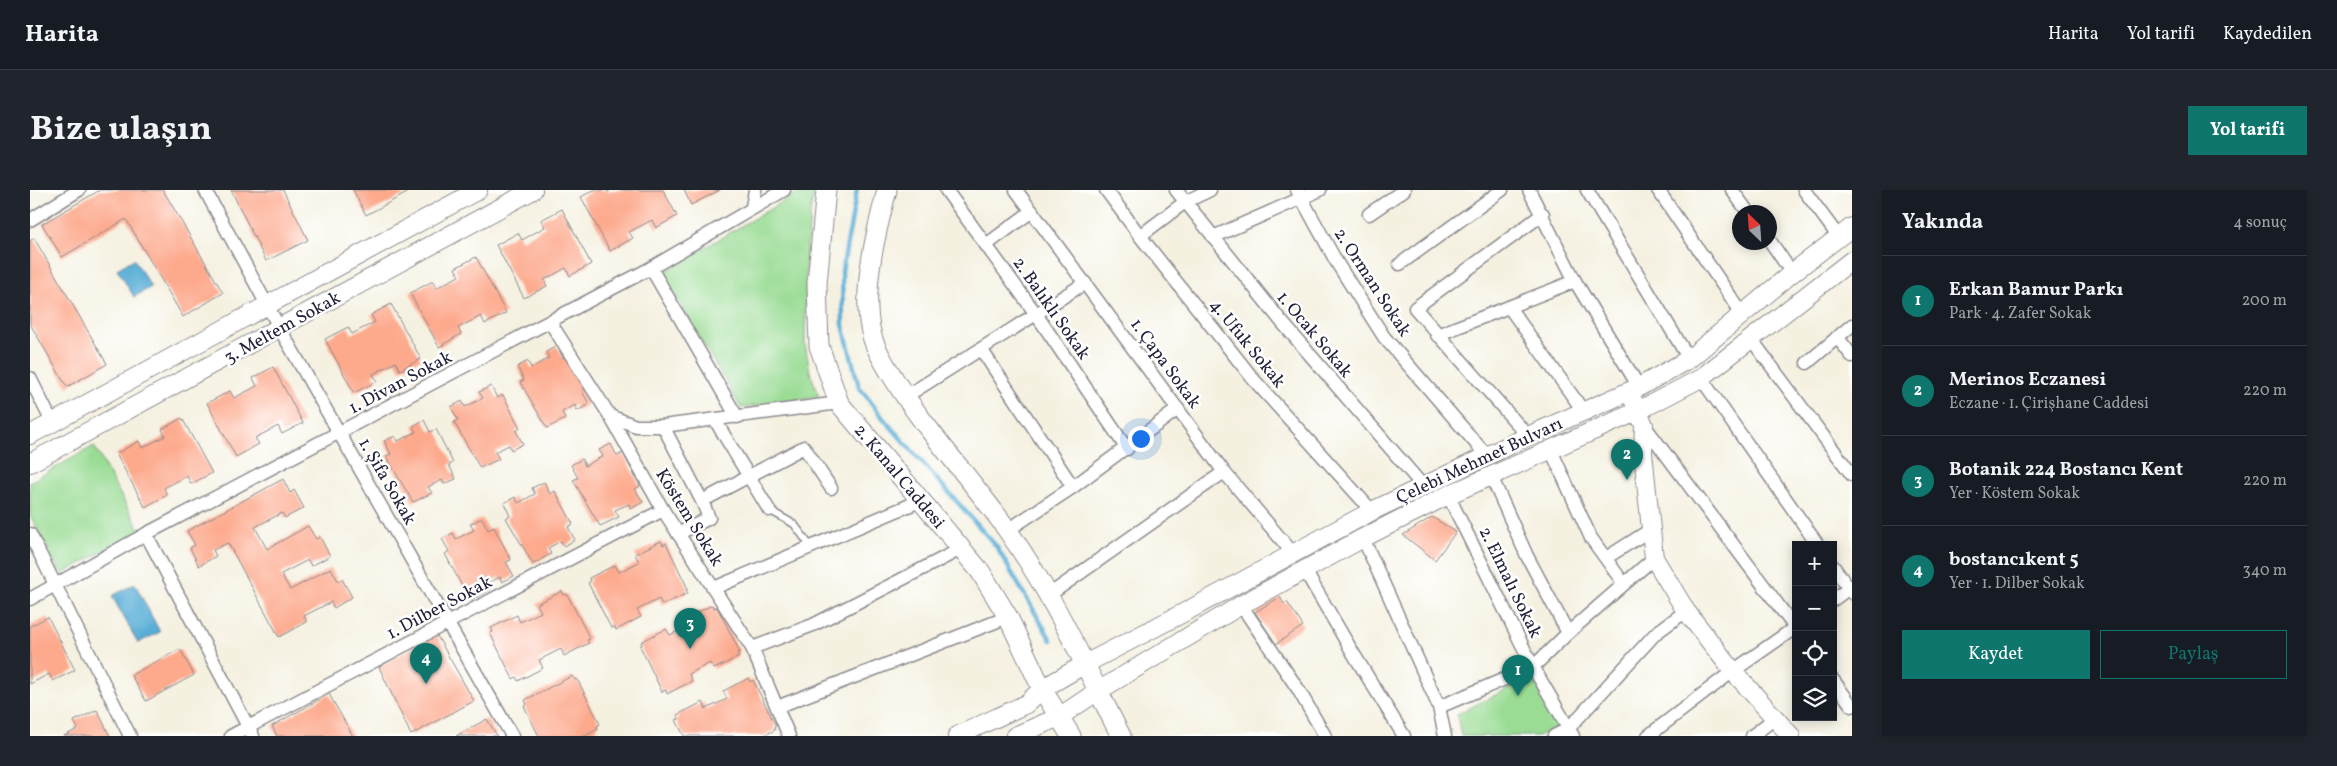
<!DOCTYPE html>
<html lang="tr">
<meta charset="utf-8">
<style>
:root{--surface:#171b24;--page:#20242c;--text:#f1f3f6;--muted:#9ea1a6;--line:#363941;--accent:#0f766e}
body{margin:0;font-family:Vollkorn,serif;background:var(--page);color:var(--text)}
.controls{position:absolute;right:15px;bottom:15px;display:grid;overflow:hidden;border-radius:0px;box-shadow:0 2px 12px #0003}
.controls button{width:45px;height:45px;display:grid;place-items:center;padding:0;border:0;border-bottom:1px solid var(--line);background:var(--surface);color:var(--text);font:25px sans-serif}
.compass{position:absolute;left:1702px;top:15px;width:45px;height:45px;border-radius:50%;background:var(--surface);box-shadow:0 2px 12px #0003;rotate:335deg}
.you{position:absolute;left:1110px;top:248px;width:18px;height:18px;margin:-12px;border:4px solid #fff;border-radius:50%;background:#1a73e8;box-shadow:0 0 0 8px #1a73e833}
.badge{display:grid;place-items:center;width:32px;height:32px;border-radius:50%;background:var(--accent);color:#fff;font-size:16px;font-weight:700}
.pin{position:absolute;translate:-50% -41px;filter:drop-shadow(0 1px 2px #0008)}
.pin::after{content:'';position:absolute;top:26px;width:18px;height:15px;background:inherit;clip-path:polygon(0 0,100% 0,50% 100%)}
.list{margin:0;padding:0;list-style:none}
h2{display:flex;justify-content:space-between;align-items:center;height:65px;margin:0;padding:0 20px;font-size:21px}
h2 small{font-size:16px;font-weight:400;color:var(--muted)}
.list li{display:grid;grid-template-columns:32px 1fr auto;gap:15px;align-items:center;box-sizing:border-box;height:90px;padding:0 20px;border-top:1px solid var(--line)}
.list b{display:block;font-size:19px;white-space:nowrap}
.list p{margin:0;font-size:16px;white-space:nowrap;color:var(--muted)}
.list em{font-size:16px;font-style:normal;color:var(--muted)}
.actions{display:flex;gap:10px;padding:15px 20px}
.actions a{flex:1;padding:11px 0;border:1px solid var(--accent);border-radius:0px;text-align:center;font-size:18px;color:var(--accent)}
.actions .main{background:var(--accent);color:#fff}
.icon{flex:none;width:28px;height:28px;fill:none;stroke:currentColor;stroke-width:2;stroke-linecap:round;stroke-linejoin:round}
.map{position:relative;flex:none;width:1822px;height:546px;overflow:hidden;border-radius:0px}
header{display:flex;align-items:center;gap:30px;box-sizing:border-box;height:70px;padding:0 25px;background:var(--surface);border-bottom:1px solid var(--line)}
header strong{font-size:24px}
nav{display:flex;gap:28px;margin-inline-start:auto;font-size:18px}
.intro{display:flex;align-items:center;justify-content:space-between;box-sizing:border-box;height:120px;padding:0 30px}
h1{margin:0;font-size:35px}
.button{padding:12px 22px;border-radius:0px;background:var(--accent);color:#fff;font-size:18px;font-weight:700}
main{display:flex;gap:30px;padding:0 30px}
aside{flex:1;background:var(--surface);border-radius:0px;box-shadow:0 2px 12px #0003}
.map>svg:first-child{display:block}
.green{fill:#9adc94;stroke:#5e7f68}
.water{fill:#59aed6;stroke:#3e6888}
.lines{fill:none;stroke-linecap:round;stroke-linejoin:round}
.stream{stroke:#59aed6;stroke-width:4.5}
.building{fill:#fda98c}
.lane-casing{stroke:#8c8a8e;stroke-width:9}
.street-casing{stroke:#8c8a8e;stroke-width:15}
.secondary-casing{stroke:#8c8a8e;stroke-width:20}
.primary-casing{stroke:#8c8a8e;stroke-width:21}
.lane{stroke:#fff;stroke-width:6}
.street{stroke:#fff;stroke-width:12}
.secondary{stroke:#fff;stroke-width:18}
.primary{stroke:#fff;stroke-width:19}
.labels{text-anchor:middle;stroke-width:5;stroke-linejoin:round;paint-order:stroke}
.street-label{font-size:18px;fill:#22223b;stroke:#fff}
</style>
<header>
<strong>Harita</strong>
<nav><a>Harita</a><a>Yol tarifi</a><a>Kaydedilen</a></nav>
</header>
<div class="intro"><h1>Bize ulaşın</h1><a class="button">Yol tarifi</a></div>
<main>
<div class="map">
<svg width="1822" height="546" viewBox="0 0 1822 546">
<rect width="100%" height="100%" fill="#fff"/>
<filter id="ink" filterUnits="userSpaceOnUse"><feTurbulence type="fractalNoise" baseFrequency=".02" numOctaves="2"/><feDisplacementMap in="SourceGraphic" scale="10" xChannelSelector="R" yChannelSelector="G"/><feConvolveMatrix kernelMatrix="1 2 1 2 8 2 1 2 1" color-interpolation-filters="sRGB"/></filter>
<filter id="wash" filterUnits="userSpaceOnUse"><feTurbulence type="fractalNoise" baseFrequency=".0096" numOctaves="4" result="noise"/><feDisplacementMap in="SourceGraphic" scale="20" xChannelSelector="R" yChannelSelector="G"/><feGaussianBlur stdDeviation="1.12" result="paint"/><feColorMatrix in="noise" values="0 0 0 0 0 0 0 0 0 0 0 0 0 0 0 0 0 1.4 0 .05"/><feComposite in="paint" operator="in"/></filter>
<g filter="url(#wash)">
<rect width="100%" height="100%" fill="#f5f1e1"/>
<g class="green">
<polygon points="772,0 785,0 781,17 776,66 775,154 780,182 789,207 711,218 632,83"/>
<polygon points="64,256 108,337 114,339 34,383 28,379 0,325 0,292"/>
<polygon points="1502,487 1529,537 1508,546 1431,546 1427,524"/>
</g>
<g class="water">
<polygon points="104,69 121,97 104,107 87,79"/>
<polygon points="105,394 130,442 108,453 82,406"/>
</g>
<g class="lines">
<polyline class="stream" points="827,0 812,81 813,135 829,197 853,228 966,356 1021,450"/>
</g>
<g id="blocks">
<g class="building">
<polygon points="70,0 133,0 193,103 153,127 96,29 32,67 12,34"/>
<polygon points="201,0 253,0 278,50 236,71"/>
<polygon points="323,0 375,0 377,3 336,25"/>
<polygon points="564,0 577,0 578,2 581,0 633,0 647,26 626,38 622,30 599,42 603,48 580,61 551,7"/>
<polygon points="654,0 690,0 661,15"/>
<polygon points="532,19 561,74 540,86 536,78 514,90 517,96 494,108 466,55 488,43 492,50 515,37 511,30"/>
<polygon points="4,48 77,174 37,197 0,134 0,51"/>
<polygon points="446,67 476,123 455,134 451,126 428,138 431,144 409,157 380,103 403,91 406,98 429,86 425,78"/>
<polygon points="361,114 391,169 370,180 366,172 343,184 347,191 324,203 295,149 318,137 322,144 345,132 341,125"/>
<polygon points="527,156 533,168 539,165 556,198 552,201 559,214 547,221 545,215 532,222 535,229 517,238 490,192 494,190 487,177 498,171 501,178 519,168 516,162"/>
<polygon points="243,177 273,233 252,244 248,236 225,248 229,254 206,267 177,213 200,201 204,208 227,196 223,188"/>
<polygon points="461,196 467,208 473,205 490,238 486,241 493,254 481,260 479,255 465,262 469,269 450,278 424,232 428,230 421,217 432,211 435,217 453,208 449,202"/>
<polygon points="152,228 182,283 161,294 157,286 134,298 137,305 115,317 86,264 109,251 112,258 135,246 132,239"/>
<polygon points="394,230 400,242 406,239 423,273 419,275 426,289 414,294 412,290 398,297 402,303 383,312 356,266 361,264 354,251 365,246 368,251 386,242 383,236"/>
<polygon points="581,254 587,266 593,263 610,296 605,299 613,312 601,319 599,314 585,320 589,327 570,336 543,290 548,288 541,275 552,269 555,276 573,266 569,260"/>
<polygon points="253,289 260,303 264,300 274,318 255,328 252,323 225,337 237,359 278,336 286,349 290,347 300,366 281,376 278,370 251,384 260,400 301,378 308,391 312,389 322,407 304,418 301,412 274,426 277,432 249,447 198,353 183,360 186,366 169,376 160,358 165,355 157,341"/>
<polygon points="514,292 520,304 525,301 543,334 538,337 545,350 534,356 531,351 518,358 521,364 503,374 476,328 480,326 474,313 485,307 488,313 505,304 502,298"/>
<polygon points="1402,327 1426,342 1405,370 1373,345"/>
<polygon points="452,328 458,340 464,337 481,370 476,372 484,386 472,392 470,387 456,394 460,400 441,410 434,395 432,396 415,364 419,361 412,349 423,343 426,349 444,340 440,334"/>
<polygon points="631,351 633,355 636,353 658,399 656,400 658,403 632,415 629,409 607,420 611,427 586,440 585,437 581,438 558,393 561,391 559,388 585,375 589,382 609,372 605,364"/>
<polygon points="532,401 534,405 537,404 560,449 557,450 559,453 534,466 531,459 509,470 513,478 488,491 486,487 483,489 460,443 463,442 461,438 487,425 490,432 511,422 507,414"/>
<polygon points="1250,407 1254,414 1257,412 1273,436 1246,454 1225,422"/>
<polygon points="682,415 684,418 687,417 710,462 707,463 709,467 684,479 680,473 659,484 662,491 637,504 636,500 632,502 610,456 612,455 611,452 636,439 640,445 660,435 656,428"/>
<polygon points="18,427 45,480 23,491 19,484 0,494 0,436"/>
<polygon points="406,444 444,511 381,545 349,477"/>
<polygon points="150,459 164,485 116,511 101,485"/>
<polygon points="542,486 545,490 547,489 570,534 567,536 568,539 555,546 509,546 494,516 497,514 495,510"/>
<polygon points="719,488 720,492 723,490 746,536 744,537 745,540 733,546 654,546 646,530 649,529 647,525 673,512 676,519 697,509 693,501"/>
<polygon points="299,504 323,546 247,546 242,536"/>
<polygon points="67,520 80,546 34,546 48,539 44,531"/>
<polygon points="457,529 467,546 426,546"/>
</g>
</g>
</g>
<g filter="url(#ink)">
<use href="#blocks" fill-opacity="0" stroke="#8c8a8e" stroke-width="1"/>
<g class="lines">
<g class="lane-casing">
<polyline id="lane" points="739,320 764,334 781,357"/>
</g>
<g class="street-casing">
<g id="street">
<polyline points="175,0 250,139 482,546"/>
<polyline points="916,0 1006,124 1097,259"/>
<polyline points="986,0 1194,282 1262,362"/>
<polyline points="1076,0 1110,46 1224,190 1342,321"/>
<polyline points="1146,0 1251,131 1392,295"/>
<polyline points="1267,0 1307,73 1354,147 1457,266"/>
<polyline points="1499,0 1545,91 1609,197"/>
<polyline points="1557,0 1659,169"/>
<polyline points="1628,0 1713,125"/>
<polyline points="1702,0 1718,22"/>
<polyline points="1774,0 1808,46"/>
<polyline points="722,17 725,0"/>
<polyline points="1339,24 1374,0"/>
<polyline points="0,30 49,0"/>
<polyline points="1110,46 1155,12 1180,0"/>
<polyline points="1183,47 1290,0"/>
<polyline points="1740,51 1762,83"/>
<polyline points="956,55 1002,21"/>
<polyline points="1370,74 1472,0"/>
<polyline points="621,78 707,227"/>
<polyline points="1479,117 1554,222"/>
<polyline points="520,132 580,226 633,320 722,458 759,546"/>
<polyline points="1407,145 1545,91"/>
<polyline points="1807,147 1822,166"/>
<polyline points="1722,150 1822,285"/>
<polyline points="951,159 1043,297"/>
<polyline points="1777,173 1822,135"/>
<polyline points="0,188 22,232"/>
<polyline points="1671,188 1788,355"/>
<polyline points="875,207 1055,93"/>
<polyline points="580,226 606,236 633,236 809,213"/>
<polyline points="685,230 739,320"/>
<polyline points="1614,235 1766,439"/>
<polyline points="633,236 672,311 774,257 801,298"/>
<polyline points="1498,246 1385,118 1513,24"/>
<polyline points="1521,260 1561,348 1594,394"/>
<polyline points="1461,286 1497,366 1538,443"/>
<polyline points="1418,305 1503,477 1543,546"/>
<polyline points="978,340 1043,297 1148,219"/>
<polyline points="0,344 100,546"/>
<polyline points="116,344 223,546"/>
<polyline points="648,344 679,328 672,311"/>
<polyline points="1333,348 1409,517 1415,546"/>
<polyline points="1576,368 1620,340"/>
<polyline points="1803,376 1822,403"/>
<polyline points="1274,379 1323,463 1374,546"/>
<polyline points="684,398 892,310"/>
<polyline points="1019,405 1194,282"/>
<polyline points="0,409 116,344 621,78 754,0"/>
<polyline points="1803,410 1822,396"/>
<polyline points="1211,415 1268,499 1295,546"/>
<polyline points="722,458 783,435 931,359"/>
<polyline points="1803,490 1822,516"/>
<polyline points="747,517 978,427"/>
<polyline points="1409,517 1503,477 1538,443 1624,368"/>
<polyline points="201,546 633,320"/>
<polyline points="1524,546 1538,539 1626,443 1656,421"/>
<polyline points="1618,546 1703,481 1766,437"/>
<polyline points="1722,546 1745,528"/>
</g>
</g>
<g class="secondary-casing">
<g id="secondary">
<polyline points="1604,212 1614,235 1613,263 1624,368 1656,421 1703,481 1761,546"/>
<polyline points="0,245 448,0"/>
<polyline points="0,273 503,0"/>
<polyline points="927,546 996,514 1012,499 1055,474 1155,422 1342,321 1498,246 1609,197 1659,169 1762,83 1822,37"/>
<polyline points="985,546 1029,527 1068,501 1211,415 1333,348 1418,305 1608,221 1671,188 1822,70"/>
</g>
</g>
<g class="primary-casing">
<g id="primary">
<polyline points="796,0 787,93 789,156 809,213 950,381 978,427 1012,499 1041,546"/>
<path d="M857,0C846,42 830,103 842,146C846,161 856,176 864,189C897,243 942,289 978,341C1023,405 1055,476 1091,546"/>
</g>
</g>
<use href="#lane" class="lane"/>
<use href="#street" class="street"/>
<use href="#secondary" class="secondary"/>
<use href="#primary" class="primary"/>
</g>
</g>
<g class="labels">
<g class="street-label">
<text transform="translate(1343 92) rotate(57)" y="6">2. Orman Sokak</text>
<text transform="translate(1022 118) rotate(55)" y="6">2. Balıklı Sokak</text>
<text transform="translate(252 137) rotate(-29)" y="6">3. Meltem Sokak</text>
<text transform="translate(1285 144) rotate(50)" y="6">1. Ocak Sokak</text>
<text transform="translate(1218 153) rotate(51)" y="6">4. Ufuk Sokak</text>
<text transform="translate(1136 173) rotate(54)" y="6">1. Çapa Sokak</text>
<text transform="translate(370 192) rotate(-28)" y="6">1. Divan Sokak</text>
<text transform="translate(1449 270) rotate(-25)" y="6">Çelebi Mehmet Bulvarı</text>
<text transform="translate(870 286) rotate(50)" y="6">2. Kanal Caddesi</text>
<text transform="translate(358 291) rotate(60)" y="6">1. Şifa Sokak</text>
<text transform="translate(660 327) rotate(58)" y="6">Köstem Sokak</text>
<text transform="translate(1481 392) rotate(64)" y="6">2. Elmalı Sokak</text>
<text transform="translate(409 417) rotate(-28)" y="6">1. Dilber Sokak</text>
</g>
</g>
</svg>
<div class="controls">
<button>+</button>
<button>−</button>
<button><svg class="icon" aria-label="locate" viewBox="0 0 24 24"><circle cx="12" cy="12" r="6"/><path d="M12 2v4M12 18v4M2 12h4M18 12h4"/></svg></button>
<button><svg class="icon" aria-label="layers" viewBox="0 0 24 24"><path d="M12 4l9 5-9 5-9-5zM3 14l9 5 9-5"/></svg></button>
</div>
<svg class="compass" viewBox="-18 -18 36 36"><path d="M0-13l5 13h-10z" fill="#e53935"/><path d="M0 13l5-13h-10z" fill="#9ea1a6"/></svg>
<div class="you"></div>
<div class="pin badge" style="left:1488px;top:506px">1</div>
<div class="pin badge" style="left:1597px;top:290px">2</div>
<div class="pin badge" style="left:660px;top:459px">3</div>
<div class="pin badge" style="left:396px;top:494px">4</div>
</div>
<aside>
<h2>Yakında<small>4 sonuç</small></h2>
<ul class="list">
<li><span class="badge">1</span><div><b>Erkan Bamur Parkı</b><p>Park · 4. Zafer Sokak</p></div><em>200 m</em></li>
<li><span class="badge">2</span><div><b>Merinos Eczanesi</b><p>Eczane · 1. Çirişhane Caddesi</p></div><em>220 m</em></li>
<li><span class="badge">3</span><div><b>Botanik 224 Bostancı Kent</b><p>Yer · Köstem Sokak</p></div><em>220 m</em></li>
<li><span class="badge">4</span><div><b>bostancıkent 5</b><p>Yer · 1. Dilber Sokak</p></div><em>340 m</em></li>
</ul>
<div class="actions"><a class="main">Kaydet</a><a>Paylaş</a></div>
</aside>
</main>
